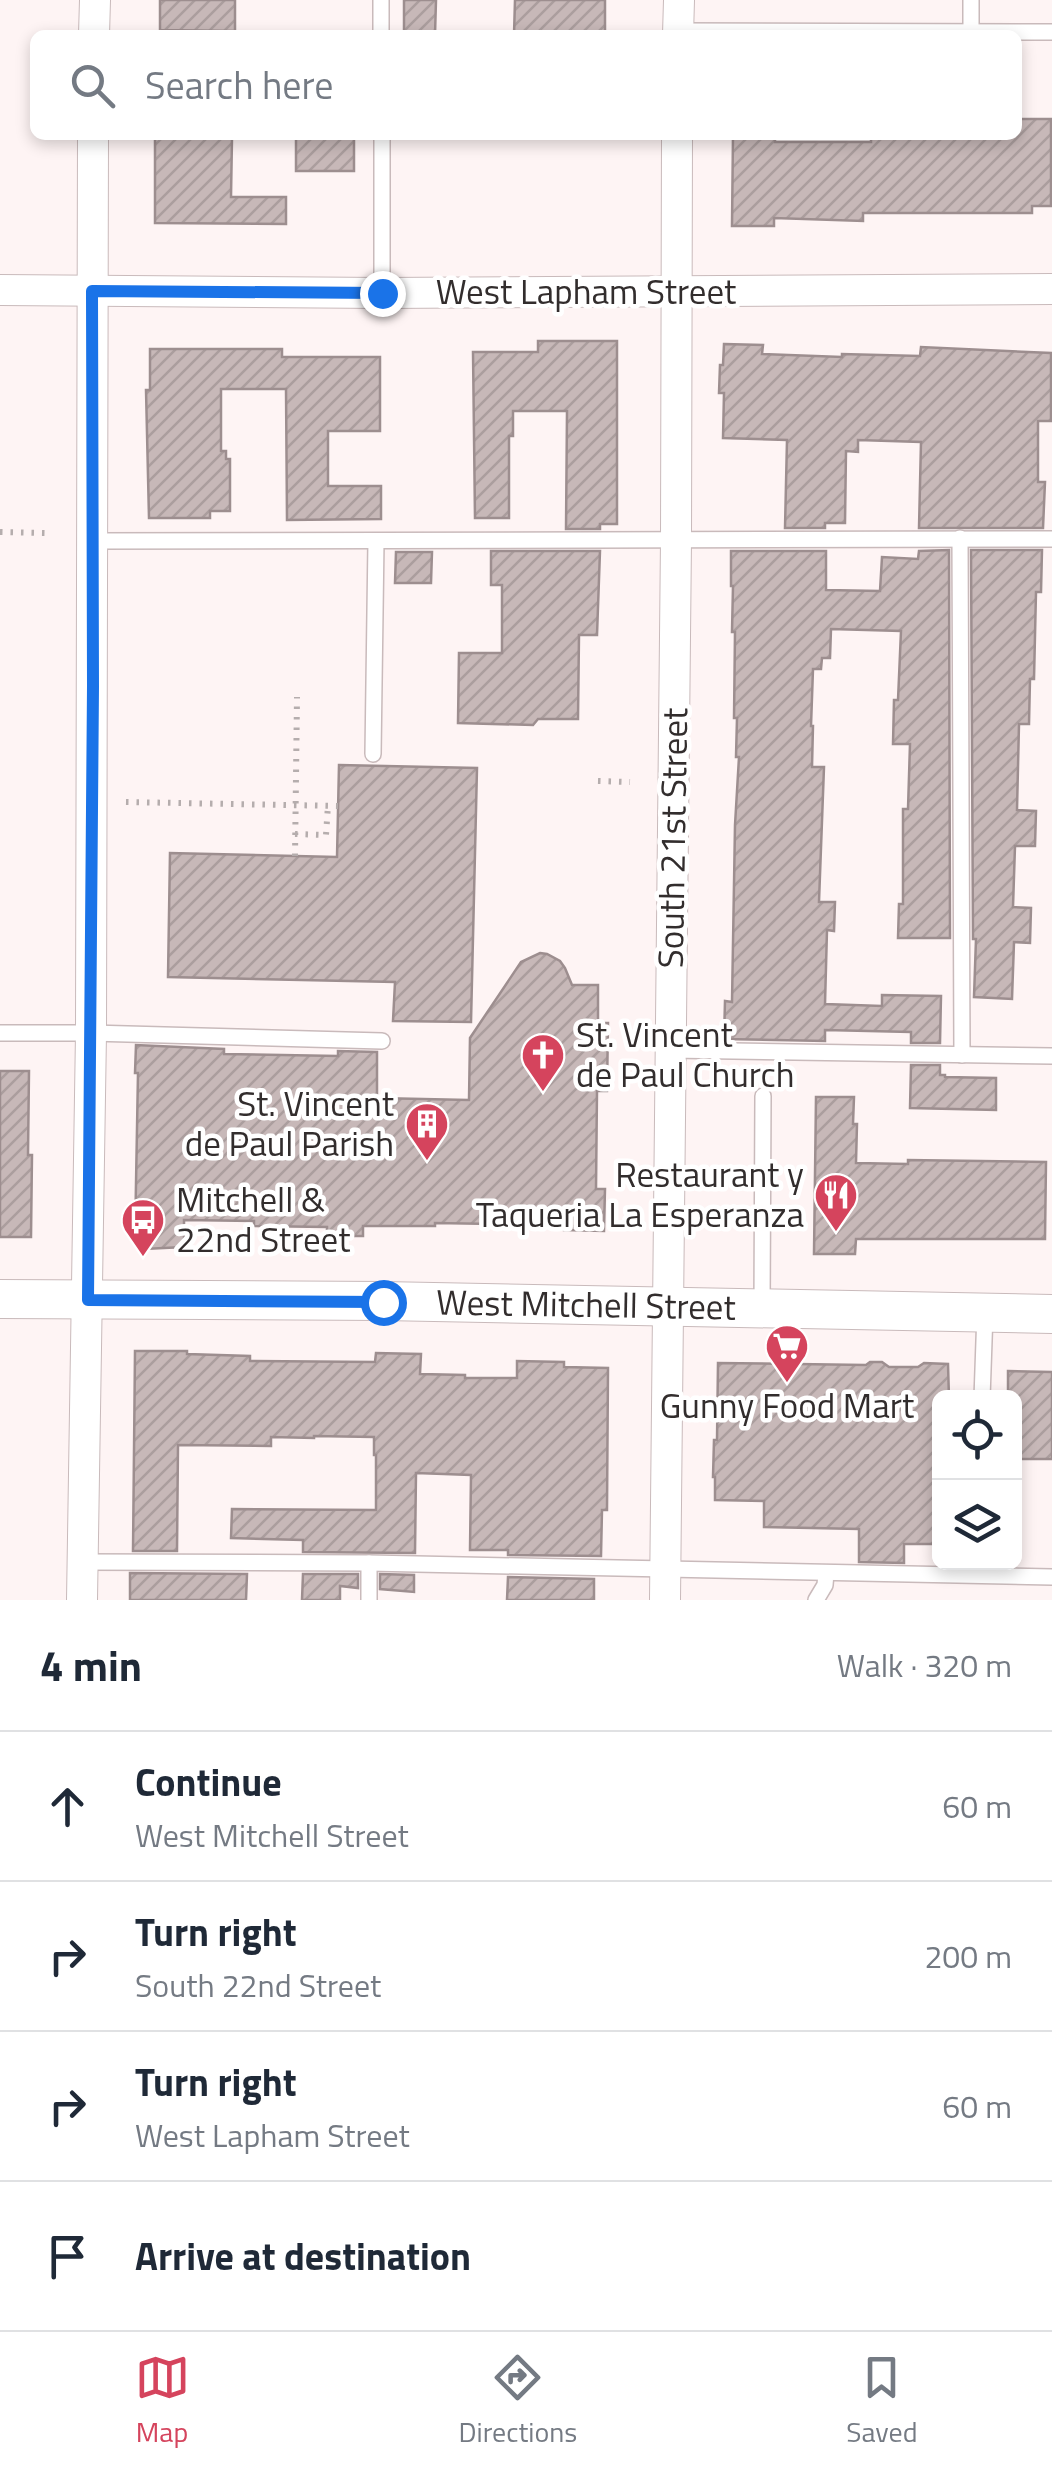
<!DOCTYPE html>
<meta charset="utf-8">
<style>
:root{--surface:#fff;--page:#f6f6f7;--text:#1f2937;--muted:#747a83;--line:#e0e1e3;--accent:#d5445d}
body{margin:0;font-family:"Titillium Web",sans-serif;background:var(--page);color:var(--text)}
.controls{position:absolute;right:30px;bottom:30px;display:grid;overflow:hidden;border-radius:15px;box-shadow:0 5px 15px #0003}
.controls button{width:90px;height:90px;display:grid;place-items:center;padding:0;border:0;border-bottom:2px solid var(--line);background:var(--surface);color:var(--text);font:50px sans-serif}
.stop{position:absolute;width:30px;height:30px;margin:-22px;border:8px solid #1a73e8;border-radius:50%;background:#fff}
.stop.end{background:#1a73e8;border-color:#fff;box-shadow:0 2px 10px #0008}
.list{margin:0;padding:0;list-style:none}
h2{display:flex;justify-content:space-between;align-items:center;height:130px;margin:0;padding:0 40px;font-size:42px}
h2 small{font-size:32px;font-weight:400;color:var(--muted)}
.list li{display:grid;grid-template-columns:65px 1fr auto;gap:30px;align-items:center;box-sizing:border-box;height:150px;padding:0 40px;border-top:2px solid var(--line)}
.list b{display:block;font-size:38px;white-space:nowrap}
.list p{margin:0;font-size:32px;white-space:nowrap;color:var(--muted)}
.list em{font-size:32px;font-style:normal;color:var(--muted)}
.icon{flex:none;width:55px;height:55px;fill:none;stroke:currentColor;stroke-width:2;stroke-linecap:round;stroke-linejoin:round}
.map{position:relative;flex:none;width:1052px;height:1600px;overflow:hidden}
.search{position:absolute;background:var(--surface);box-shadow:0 5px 15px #0003;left:30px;right:30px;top:30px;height:110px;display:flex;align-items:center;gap:25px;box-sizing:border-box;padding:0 35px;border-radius:15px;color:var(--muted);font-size:38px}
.sheet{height:730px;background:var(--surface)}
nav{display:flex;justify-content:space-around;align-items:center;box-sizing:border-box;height:140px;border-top:2px solid var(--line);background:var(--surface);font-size:28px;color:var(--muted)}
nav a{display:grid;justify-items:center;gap:5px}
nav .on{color:var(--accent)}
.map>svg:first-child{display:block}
.building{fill:url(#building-hatch);stroke:#9d8e8f;stroke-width:2.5}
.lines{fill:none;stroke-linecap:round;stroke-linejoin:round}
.service-casing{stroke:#c9babb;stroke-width:18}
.minor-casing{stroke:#c9babb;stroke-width:32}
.tertiary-casing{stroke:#c9babb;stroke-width:40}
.path{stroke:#b5adad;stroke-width:6;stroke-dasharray:2.5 8;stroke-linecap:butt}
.service{stroke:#fff;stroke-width:15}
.minor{stroke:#fff;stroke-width:30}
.tertiary{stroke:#fff;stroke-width:38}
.route{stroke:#1a73e8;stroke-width:12}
.labels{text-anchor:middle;stroke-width:9;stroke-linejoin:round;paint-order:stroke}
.street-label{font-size:35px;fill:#322d2d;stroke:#fff}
.poi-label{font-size:35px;fill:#322d2d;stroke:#fff;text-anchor:start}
</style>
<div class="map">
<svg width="1052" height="1600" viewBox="0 0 1052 1600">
<defs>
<pattern id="building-hatch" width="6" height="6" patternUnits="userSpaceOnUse" patternTransform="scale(2.5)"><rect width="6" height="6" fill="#c7b8b8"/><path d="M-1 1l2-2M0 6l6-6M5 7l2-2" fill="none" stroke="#ab9e9e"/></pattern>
</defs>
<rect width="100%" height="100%" fill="#fef4f4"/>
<g class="building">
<polygon points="160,0 235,0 235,31 160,30"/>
<polygon points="404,0 436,0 435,35 404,35"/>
<polygon points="515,0 605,0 605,35 514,35"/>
<polygon points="1017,119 1051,119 1051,206 1032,206 1032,213 863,213 863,221 774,218 774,226 732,226 733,135 775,135 775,142 871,142 871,135 1017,135"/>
<rect x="296" y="135" width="58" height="36"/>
<polygon points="155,137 232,138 231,197 286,197 286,224 155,223"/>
<polygon points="538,341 617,341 617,524 600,524 600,529 566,529 567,411 513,411 513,436 509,436 509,518 475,518 473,352 538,352"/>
<polygon points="724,344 763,345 762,354 842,357 842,354 920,356 921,347 1051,353 1051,421 1038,421 1038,482 1045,482 1043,528 919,528 921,442 858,440 858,452 846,451 845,523 825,523 825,528 785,528 787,440 723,438 724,393 719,393 720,365 723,365"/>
<polygon points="150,349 282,349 282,357 380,357 380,431 328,431 328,486 381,486 381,519 287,520 286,389 221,389 221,451 226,451 226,459 230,459 230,511 210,511 210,518 149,518 146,390 150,390"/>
<polygon points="949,550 950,938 898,938 899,904 903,904 903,809 908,809 910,744 893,744 894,700 898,700 901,631 831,629 830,658 822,658 821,669 813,669 811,726 813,726 812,767 824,767 819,902 835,902 834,931 827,930 825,1004 882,1006 882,995 941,996 940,1043 911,1043 911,1032 825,1030 825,1041 724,1039 725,1001 732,1002 735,825 739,757 736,757 737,718 734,718 735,632 732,632 733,586 731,586 731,551 826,551 826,590 880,591 882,557 918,559 919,551"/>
<polygon points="971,550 1042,550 1041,592 1036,592 1034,679 1030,679 1029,724 1019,724 1017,810 1036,811 1035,846 1015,846 1013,907 1031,908 1030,943 1014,942 1012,999 974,997 976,939 973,939"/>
<polygon points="491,551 600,551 597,635 579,635 578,719 538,719 533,725 458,723 459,653 502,653 502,585 491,585"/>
<polygon points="396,552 432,552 431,583 395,583"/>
<polygon points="339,765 477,768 471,1022 393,1021 395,982 168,977 170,853 337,857"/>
<polygon points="540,953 547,954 560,961 565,968 572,985 598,985 598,1023 608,1023 607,1091 597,1091 596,1189 605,1189 604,1231 564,1230 564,1225 435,1223 435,1226 363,1226 363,1236 327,1236 327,1227 254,1226 254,1221 184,1220 184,1247 144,1249 135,1239 138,1073 135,1073 136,1045 224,1049 224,1054 338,1056 338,1051 377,1052 377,1098 469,1100 470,1038 521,962"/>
<polygon points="911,1065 940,1065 940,1075 945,1075 945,1077 996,1078 996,1110 910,1108"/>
<polygon points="0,1071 29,1071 28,1155 32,1155 31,1237 0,1237"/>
<polygon points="816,1097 854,1097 853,1124 857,1124 856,1163 908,1164 908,1160 1046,1162 1045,1239 856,1239 855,1254 814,1254"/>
<polygon points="135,1351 187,1351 187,1354 250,1356 250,1361 375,1362 376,1353 421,1354 420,1374 465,1375 465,1378 517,1378 517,1361 564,1362 564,1367 608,1368 607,1510 602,1510 601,1556 508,1555 508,1550 470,1550 471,1475 416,1473 415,1553 303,1552 303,1540 231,1538 232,1509 376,1510 376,1455 374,1455 374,1437 314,1436 314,1438 271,1437 271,1446 178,1445 177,1551 133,1551"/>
<polygon points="870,1362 882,1362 889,1367 918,1367 924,1363 948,1364 949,1398 940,1398 940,1544 904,1544 904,1563 859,1562 859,1529 764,1527 764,1501 715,1500 715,1477 713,1477 714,1440 717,1440 718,1363 866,1365"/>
<polygon points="1008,1371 1052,1372 1052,1459 1014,1459 1014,1398 1008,1398"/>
<polygon points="130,1573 247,1574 246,1600 130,1600"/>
<polygon points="303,1574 358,1574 358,1588 340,1586 340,1600 302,1600"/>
<polygon points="380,1574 414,1575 414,1592 380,1589"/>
<polygon points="508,1577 594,1579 594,1600 507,1600"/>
</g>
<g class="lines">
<g class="service-casing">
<g id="service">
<polyline points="381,0 381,35"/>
<polyline points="678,31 1052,32"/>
<polyline points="971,32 971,0"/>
<polyline points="382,135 382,293"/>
<polyline points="960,538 962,1055"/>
<polyline points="93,541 1052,539"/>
<polyline points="373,754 376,541"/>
<polyline points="0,1033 91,1033 382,1041"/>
<polyline points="671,1050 1052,1056"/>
<polyline points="762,1307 763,1096"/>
<polyline points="982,1398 985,1312"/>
<polyline points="83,1562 369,1563 1052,1577"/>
<polyline points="369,1600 369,1563"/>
<polyline points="816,1600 825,1585 826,1573"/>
</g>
</g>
<g class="minor-casing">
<g id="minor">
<polyline points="94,35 95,0"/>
<polyline points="678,35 679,0"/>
<polyline points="0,290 382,293 1052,289"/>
<polyline points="82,1600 91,1033 93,135"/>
<polyline points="665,1600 676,540 677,135"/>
</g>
</g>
<g class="tertiary-casing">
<polyline id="tertiary" points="0,1299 383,1301 1052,1314"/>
</g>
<g class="path">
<polyline points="0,532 45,533"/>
<polyline points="598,781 630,782"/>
<polyline points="126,802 338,806"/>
<polyline points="295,834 326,835 328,805"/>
<polyline points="295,856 297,697"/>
</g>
<use href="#service" class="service"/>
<use href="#minor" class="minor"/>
<use href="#tertiary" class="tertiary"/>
</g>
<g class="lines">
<polyline class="route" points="382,293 92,291 93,686 88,1300 383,1302"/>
</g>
<defs>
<g id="church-pin" transform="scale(2.25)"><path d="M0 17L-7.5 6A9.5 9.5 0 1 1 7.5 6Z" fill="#d5445d" stroke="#fff"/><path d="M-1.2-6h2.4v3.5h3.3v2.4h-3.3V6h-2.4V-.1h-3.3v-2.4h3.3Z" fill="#fff"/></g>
<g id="building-pin" transform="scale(2.25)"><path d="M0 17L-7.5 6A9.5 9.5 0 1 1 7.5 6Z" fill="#d5445d" stroke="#fff"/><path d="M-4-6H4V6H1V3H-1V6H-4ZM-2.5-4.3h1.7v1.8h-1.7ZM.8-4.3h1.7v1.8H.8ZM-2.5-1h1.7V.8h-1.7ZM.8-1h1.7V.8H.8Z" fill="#fff"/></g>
<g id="restaurant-pin" transform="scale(2.25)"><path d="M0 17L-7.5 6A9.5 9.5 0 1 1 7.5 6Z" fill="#d5445d" stroke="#fff"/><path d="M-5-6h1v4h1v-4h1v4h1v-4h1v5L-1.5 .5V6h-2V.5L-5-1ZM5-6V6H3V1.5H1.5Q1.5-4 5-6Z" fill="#fff"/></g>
<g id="bus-pin" transform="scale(2.25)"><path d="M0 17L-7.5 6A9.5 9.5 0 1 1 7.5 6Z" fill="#d5445d" stroke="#fff"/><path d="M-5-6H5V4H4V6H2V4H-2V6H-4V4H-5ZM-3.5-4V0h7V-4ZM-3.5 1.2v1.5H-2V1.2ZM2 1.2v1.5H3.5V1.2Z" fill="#fff"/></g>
<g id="supermarket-pin" transform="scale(2.25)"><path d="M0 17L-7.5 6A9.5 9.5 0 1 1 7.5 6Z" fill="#d5445d" stroke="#fff"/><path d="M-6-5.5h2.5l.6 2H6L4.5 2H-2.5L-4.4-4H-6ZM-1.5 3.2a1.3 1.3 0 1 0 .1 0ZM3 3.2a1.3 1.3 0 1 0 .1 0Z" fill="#fff"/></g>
</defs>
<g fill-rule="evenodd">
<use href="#church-pin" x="543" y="1055"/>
<use href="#building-pin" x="427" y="1124"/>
<use href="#restaurant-pin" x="836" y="1195"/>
<use href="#bus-pin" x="143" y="1220"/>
<use href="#supermarket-pin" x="787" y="1346"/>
</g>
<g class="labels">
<g class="street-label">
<text x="586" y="304">West Lapham Street</text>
<text transform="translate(673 838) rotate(-89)" y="12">South 21st Street</text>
<text transform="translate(586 1305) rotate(1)" y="12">West Mitchell Street</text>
</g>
<g class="poi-label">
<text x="576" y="1047">St. Vincent<tspan x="576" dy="40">de Paul Church</tspan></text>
<text x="394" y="1116" text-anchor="end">St. Vincent<tspan x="394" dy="40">de Paul Parish</tspan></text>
<text x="804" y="1187" text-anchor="end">Restaurant y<tspan x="804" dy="40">Taqueria La Esperanza</tspan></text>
<text x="176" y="1212">Mitchell &amp;<tspan x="176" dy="40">22nd Street</tspan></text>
<text x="787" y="1418" text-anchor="middle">Gunny Food Mart</text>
</g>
</g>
</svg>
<div class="controls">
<button><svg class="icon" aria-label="locate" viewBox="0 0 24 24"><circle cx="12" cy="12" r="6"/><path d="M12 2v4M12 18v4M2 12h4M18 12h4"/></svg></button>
<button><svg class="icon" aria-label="layers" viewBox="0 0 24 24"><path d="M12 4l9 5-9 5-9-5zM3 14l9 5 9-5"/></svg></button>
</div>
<div class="stop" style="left:383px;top:1302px"></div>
<div class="stop end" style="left:382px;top:293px"></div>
<div class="search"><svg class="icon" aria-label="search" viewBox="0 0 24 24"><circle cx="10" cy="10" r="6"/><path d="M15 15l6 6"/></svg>Search here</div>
</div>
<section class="sheet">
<h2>4 min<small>Walk · 320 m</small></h2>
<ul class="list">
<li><svg class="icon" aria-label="ahead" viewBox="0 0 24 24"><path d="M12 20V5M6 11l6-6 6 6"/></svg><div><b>Continue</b><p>West Mitchell Street</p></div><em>60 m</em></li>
<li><svg class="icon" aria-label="right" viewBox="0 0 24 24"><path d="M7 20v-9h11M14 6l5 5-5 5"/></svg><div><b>Turn right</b><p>South 22nd Street</p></div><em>200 m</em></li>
<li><svg class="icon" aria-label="right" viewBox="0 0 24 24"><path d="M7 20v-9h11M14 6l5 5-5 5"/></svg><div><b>Turn right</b><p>West Lapham Street</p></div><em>60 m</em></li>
<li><svg class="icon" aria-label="arrive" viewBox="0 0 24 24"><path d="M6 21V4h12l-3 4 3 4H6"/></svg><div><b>Arrive at destination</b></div></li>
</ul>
</section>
<nav>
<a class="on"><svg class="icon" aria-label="map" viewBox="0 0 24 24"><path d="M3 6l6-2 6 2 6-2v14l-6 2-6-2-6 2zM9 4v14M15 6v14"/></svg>Map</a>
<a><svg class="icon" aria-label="directions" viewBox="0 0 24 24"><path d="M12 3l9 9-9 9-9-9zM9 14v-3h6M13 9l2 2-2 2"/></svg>Directions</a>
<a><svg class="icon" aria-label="saved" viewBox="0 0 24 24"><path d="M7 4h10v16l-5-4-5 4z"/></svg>Saved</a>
</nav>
